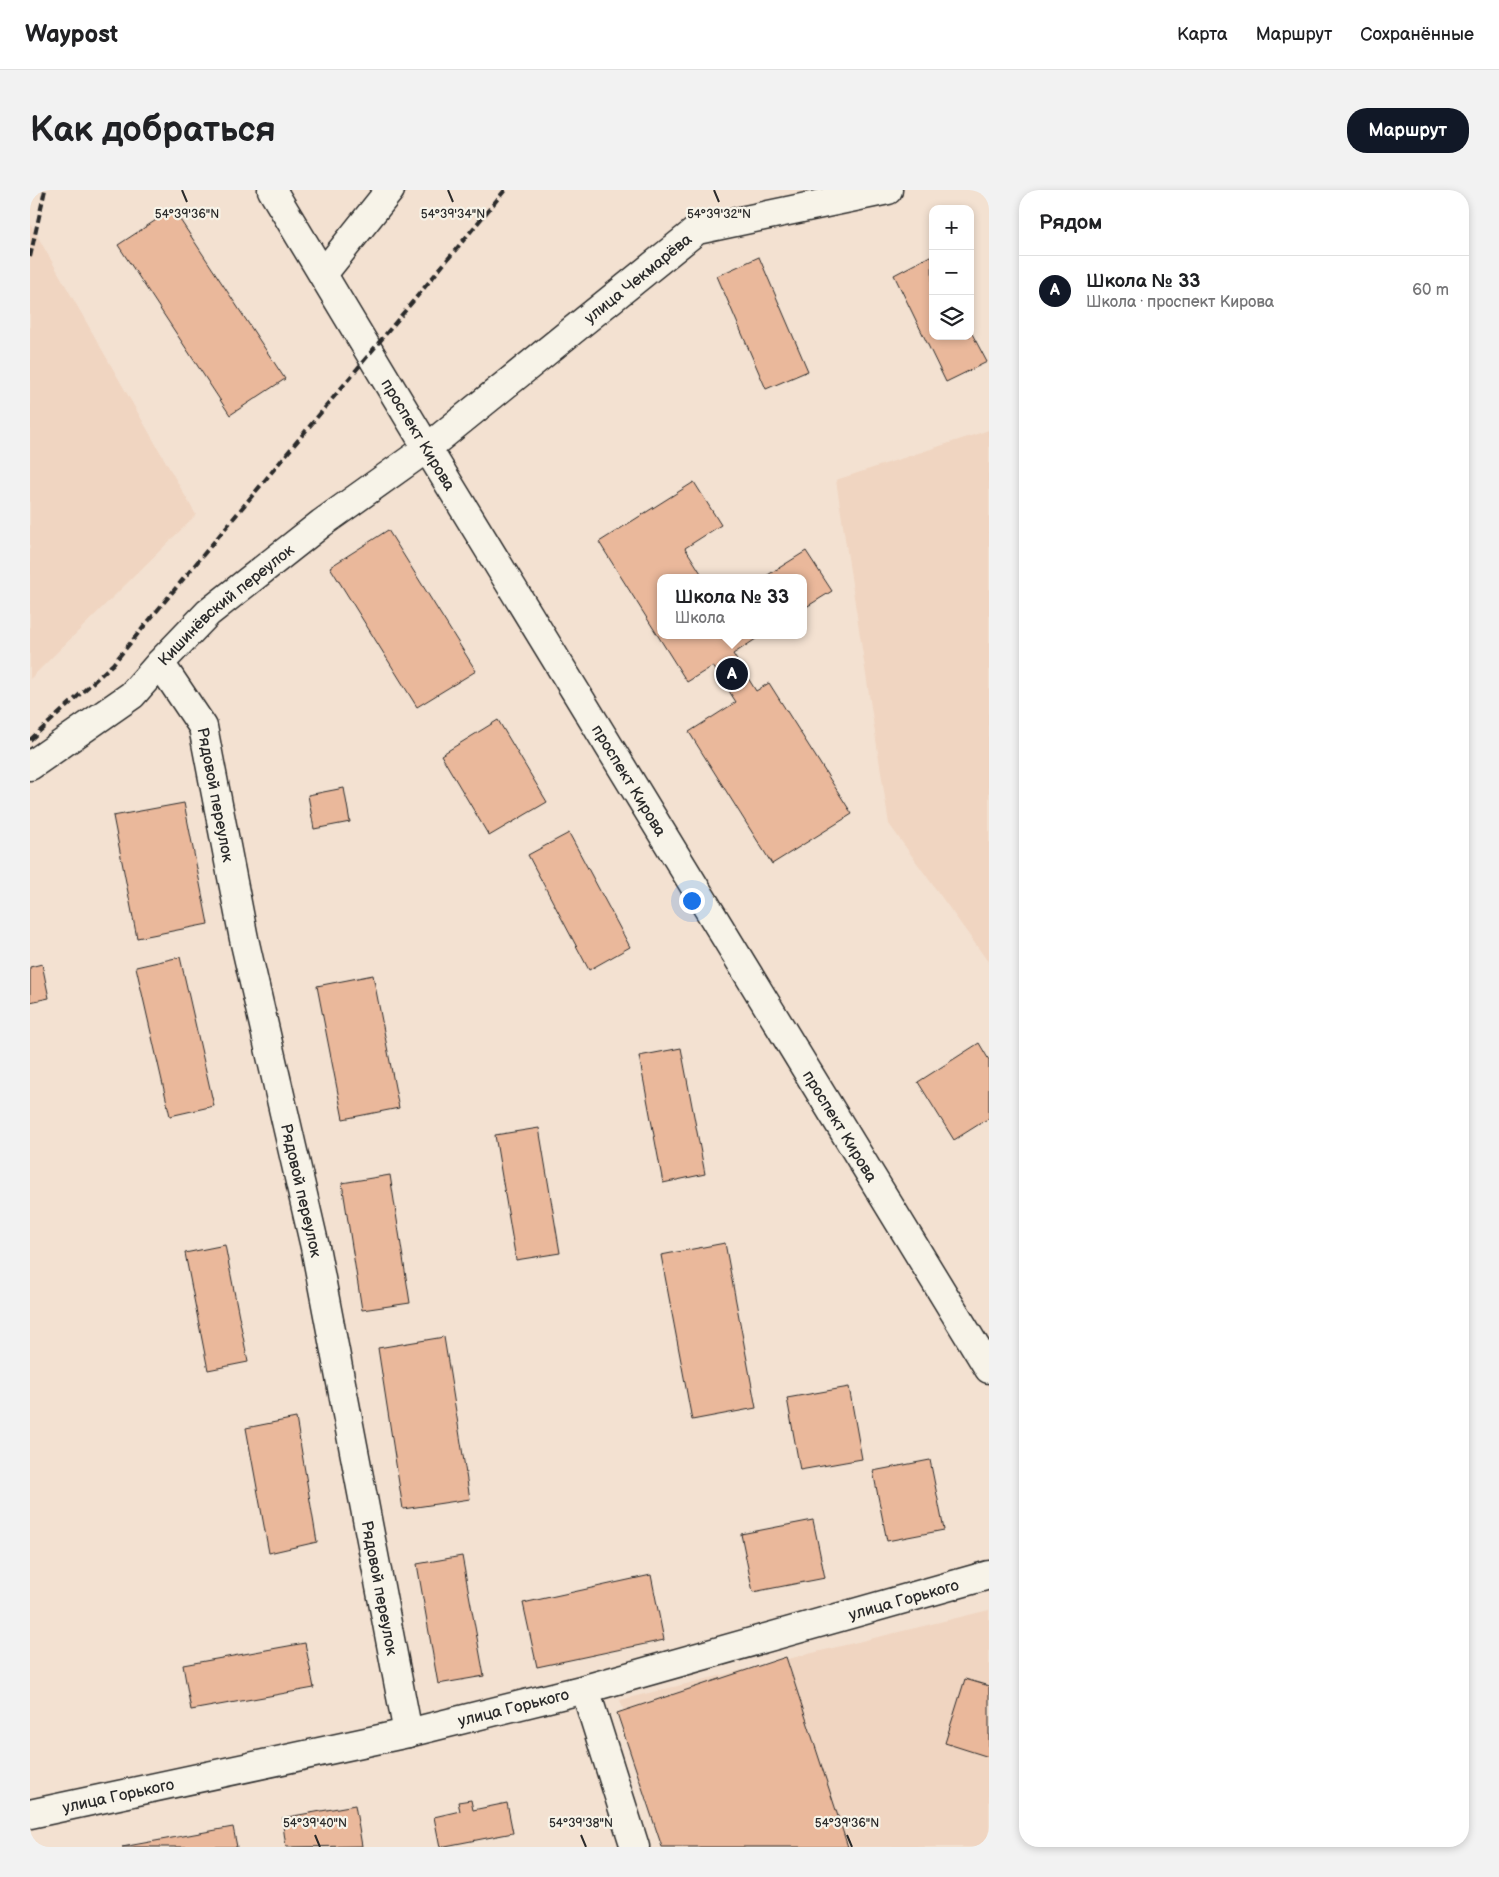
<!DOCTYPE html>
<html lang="ru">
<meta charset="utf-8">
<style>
:root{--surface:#fff;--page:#f2f2f2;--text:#202124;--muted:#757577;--line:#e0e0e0;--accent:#111827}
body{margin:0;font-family:"Balsamiq Sans",sans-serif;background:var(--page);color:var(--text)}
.controls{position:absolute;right:15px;top:15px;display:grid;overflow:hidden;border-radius:10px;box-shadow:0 2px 8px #0003}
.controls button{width:45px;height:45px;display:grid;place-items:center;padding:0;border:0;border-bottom:1px solid var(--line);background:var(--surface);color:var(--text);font:25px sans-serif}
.you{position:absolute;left:661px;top:710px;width:18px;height:18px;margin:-12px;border:4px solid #fff;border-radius:50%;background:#1a73e8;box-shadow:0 0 0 8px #1a73e833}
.badge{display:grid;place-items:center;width:32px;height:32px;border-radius:50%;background:var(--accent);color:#fff;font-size:16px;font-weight:700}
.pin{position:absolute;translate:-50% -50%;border:2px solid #fff;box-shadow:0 1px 5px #0006}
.popup{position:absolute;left:627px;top:384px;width:150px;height:65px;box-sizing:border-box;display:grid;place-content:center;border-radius:10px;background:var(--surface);filter:drop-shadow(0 1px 4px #0005);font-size:16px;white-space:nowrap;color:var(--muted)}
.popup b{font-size:19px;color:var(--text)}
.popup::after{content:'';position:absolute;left:50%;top:100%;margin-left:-10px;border:10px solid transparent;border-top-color:var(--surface)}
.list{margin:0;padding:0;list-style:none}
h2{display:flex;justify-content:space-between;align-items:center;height:65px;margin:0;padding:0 20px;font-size:21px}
h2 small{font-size:16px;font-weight:400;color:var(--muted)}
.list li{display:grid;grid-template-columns:32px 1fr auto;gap:15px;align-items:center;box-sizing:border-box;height:70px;padding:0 20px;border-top:1px solid var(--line)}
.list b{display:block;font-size:19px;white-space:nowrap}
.list p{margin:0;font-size:16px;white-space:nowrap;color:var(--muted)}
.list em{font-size:16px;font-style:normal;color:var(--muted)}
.icon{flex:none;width:28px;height:28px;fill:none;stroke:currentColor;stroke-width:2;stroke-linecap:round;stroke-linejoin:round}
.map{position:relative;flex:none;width:959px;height:1657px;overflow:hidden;border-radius:20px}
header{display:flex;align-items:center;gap:30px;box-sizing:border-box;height:70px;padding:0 25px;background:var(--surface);border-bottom:1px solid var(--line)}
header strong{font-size:24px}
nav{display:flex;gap:28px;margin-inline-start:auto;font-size:18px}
.intro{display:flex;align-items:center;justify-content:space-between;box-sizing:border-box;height:120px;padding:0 30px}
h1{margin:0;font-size:35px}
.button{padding:12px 22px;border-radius:20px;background:var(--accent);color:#fff;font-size:18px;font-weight:700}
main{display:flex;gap:30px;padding:0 30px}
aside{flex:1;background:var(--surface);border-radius:20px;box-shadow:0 2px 8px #0003}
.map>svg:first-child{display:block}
.built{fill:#f0d5c1}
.building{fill:#eab89b;stroke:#2b2b2b}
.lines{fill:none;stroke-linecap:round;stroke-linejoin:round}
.minor-casing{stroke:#2b2b2b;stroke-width:31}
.minor{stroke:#f7f3e8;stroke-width:28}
.rail{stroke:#2b2b2b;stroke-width:4;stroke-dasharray:8 4;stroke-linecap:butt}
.ticks{fill:none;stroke:#2b2b2b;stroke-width:2}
.labels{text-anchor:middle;stroke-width:4.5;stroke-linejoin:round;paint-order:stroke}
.street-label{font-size:16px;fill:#2b2b2b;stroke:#f7f3e8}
.ticks-label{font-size:12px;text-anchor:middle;fill:#2b2b2b;stroke:#f7f3e8;stroke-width:4.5;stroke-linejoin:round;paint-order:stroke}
</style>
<header>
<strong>Waypost</strong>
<nav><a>Карта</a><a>Маршрут</a><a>Сохранённые</a></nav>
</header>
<div class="intro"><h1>Как добраться</h1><a class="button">Маршрут</a></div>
<main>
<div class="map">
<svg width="959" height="1657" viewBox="0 0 959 1657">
<rect width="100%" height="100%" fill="#f3e1d1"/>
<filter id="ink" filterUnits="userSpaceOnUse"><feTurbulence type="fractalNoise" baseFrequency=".02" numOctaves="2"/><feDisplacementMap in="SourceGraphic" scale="10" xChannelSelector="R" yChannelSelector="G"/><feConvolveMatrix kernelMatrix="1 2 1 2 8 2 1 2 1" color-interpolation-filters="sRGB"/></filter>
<g filter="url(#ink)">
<g class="built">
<polygon points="0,33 166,325 0,489"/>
<polygon points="959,240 959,773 859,634 806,290"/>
<polygon points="959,1420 959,1657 643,1657 590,1510"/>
</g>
<g class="building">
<polygon points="143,19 255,189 200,225 88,55"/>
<polygon points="902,65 903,146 940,146 940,140 957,172 916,192 864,85"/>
<polygon points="729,67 778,181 736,199 687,86"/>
<polygon points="664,292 691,335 655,358 674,388 631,388 631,445 732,445 703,464 726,501 739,493 822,624 742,674 659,542 706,512 683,476 657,492 569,352"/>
<polygon points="358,340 446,481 387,517 300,377"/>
<polygon points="776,361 802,401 773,419 773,388 733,388"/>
<polygon points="468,530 517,612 459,646 411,565"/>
<polygon points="314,598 320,632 284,639 278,605"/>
<polygon points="154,613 178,734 107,748 83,626"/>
<polygon points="539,643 600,757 559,780 498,665"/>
<polygon points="150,767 184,916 140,926 106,777"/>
<polygon points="12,774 19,808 0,812 0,777"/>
<polygon points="343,785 369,918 313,929 287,796"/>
<polygon points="949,853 959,870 959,928 924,950 888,892"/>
<polygon points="651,858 675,984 633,993 609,866"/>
<polygon points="509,938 530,1063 486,1070 465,945"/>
<polygon points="360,985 380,1113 332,1120 312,993"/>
<polygon points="695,1053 726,1218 662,1230 631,1065"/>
<polygon points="195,1055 218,1172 178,1180 155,1063"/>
<polygon points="414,1147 440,1309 373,1319 348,1158"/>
<polygon points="819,1197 832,1269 770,1280 757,1208"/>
<polygon points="266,1228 287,1352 239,1363 216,1238"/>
<polygon points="900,1270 914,1340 857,1351 843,1281"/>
<polygon points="783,1330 795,1388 723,1402 711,1344"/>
<polygon points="432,1366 454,1486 408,1494 387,1374"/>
<polygon points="621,1385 634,1450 507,1477 493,1413"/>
<polygon points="275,1453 284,1498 161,1520 153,1475"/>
<polygon points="756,1467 818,1657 632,1657 587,1523"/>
<polygon points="935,1489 959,1496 959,1567 915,1553"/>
<polygon points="441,1610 443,1620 477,1613 483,1643 410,1657 404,1627 430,1621 428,1612"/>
<polygon points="325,1615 332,1656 256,1657 252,1628"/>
<polygon points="203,1637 207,1657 92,1657"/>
</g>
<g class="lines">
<g class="minor-casing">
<g id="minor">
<path id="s1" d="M242,0L397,258L959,1179"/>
<polyline points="293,84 360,0"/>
<path id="s2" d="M130,473L173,537L214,749L285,1057L378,1543"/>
<path id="s3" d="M0,576L102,505L130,473L178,423L292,333L397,258L667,40L858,0"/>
<polyline points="555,1499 605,1657"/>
<path id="s4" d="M0,1624L378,1543L555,1499L959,1385"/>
</g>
</g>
<use href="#minor" class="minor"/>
<g class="rail">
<polyline points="0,67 15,0"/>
<polyline points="0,550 83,474 475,0"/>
</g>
</g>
</g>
<path class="ticks" d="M152,0L157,12M418,0L423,12M684,0L689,12M285,1645L290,1657M551,1645L556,1657M817,1645L822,1657"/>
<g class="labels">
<g class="street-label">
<text dy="6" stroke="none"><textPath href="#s3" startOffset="781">улица Чекмарёва</textPath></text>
<text dy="6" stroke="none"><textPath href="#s1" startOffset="285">проспект Кирова</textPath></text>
<text dy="6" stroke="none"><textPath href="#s3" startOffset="255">Кишинёвский переулок</textPath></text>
<text dy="6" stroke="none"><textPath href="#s1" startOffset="690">проспект Кирова</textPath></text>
<text dy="6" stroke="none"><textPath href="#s2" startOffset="146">Рядовой переулок</textPath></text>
<text dy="6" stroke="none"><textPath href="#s1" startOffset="1095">проспект Кирова</textPath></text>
<text dy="6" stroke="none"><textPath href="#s2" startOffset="551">Рядовой переулок</textPath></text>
<text dy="6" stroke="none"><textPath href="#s2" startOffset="956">Рядовой переулок</textPath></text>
<text dy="6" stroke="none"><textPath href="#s4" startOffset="900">улица Горького</textPath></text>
<text dy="6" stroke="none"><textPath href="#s4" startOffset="495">улица Горького</textPath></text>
<text dy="6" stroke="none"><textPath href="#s4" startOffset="90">улица Горького</textPath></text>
</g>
</g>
<g class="ticks-label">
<text x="157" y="28">54°39'36"N</text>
<text x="423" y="28">54°39'34"N</text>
<text x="689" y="28">54°39'32"N</text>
<text x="285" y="1637">54°39'40"N</text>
<text x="551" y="1637">54°39'38"N</text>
<text x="817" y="1637">54°39'36"N</text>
</g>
</svg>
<div class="controls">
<button>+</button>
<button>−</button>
<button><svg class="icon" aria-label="layers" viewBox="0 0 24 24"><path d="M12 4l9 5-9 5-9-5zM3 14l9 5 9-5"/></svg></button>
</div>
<div class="you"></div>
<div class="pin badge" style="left:702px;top:484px">A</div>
<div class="popup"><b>Школа № 33</b>Школа</div>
</div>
<aside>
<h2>Рядом<small></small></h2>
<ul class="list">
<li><span class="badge">A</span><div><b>Школа № 33</b><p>Школа · проспект Кирова</p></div><em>60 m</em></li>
</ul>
</aside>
</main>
